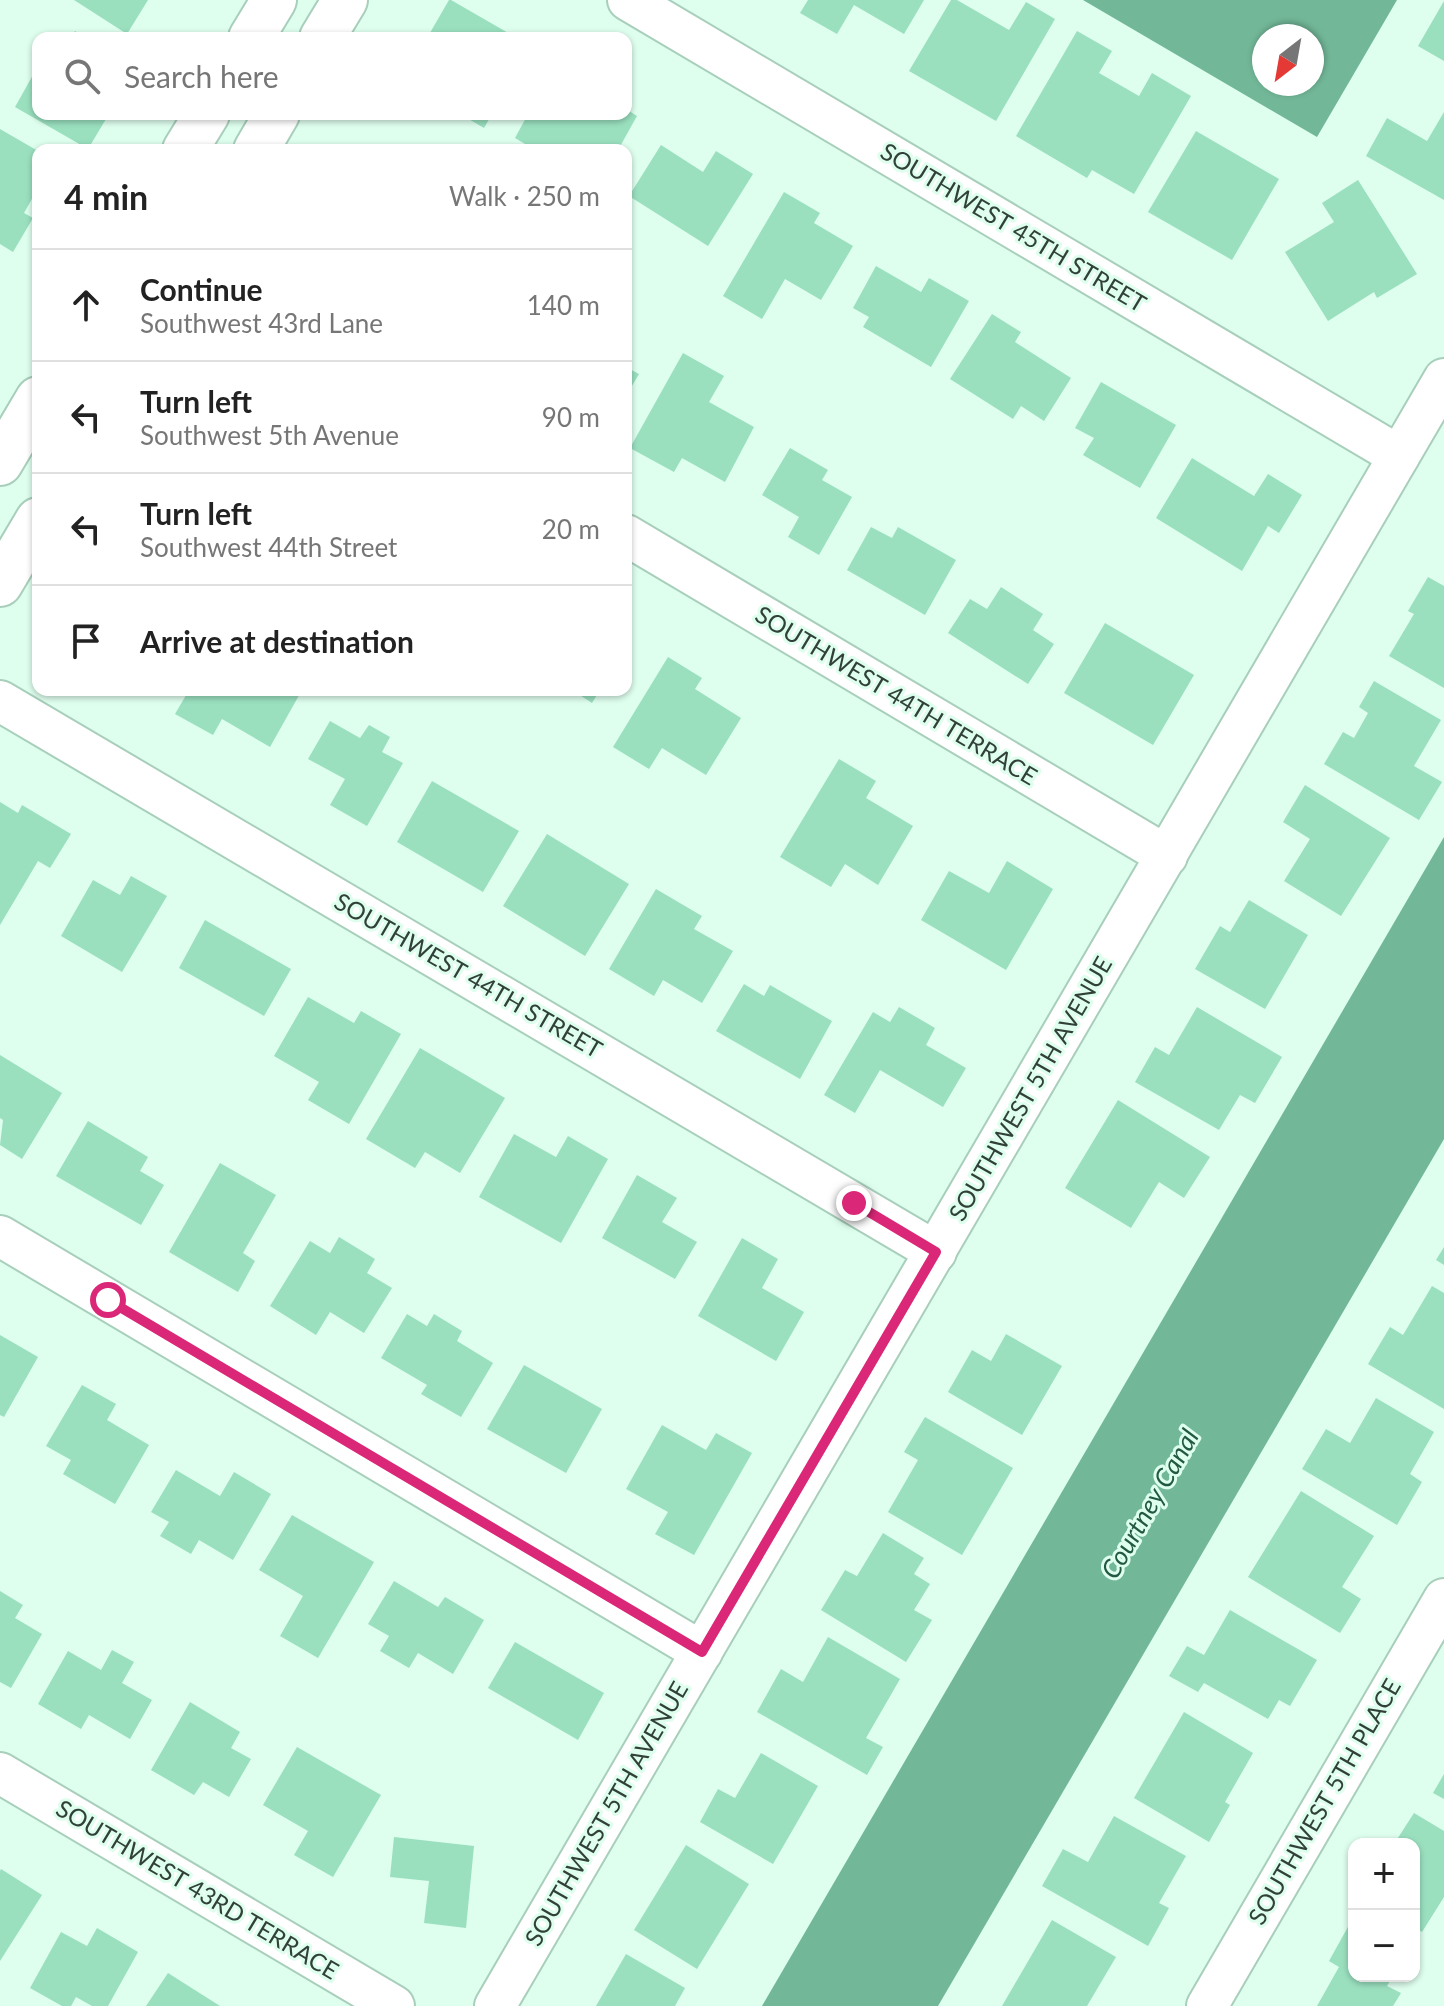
<!DOCTYPE html>
<meta charset="utf-8">
<style>
:root{--surface:#fff;--page:#f2f2f2;--text:#222;--muted:#767676;--line:#e0e0e0}
body{margin:0;font-family:Lato,sans-serif;background:var(--page);color:var(--text)}
.controls{position:absolute;right:24px;bottom:24px;display:grid;overflow:hidden;border-radius:16px;box-shadow:0 2px 6px #0004}
.controls button{width:72px;height:72px;display:grid;place-items:center;padding:0;border:0;border-bottom:2px solid var(--line);background:var(--surface);color:var(--text);font:40px sans-serif}
.compass{position:absolute;left:1252px;top:24px;width:72px;height:72px;border-radius:50%;background:var(--surface);box-shadow:0 2px 6px #0004;rotate:211deg}
.stop{position:absolute;width:24px;height:24px;margin:-18px;border:6px solid #db2777;border-radius:50%;background:#fff}
.stop.end{background:#db2777;border-color:#fff;box-shadow:0 2px 8px #0008}
.list{margin:0;padding:0;list-style:none}
h2{display:flex;justify-content:space-between;align-items:center;height:104px;margin:0;padding:0 32px;font-size:34px}
h2 small{font-size:26px;font-weight:400;color:var(--muted)}
.list li{display:grid;grid-template-columns:52px 1fr auto;gap:24px;align-items:center;box-sizing:border-box;height:112px;padding:0 32px;border-top:2px solid var(--line)}
.list b{display:block;font-size:30px;white-space:nowrap}
.list p{margin:0;font-size:26px;white-space:nowrap;color:var(--muted)}
.list em{font-size:26px;font-style:normal;color:var(--muted)}
.icon{flex:none;width:44px;height:44px;fill:none;stroke:currentColor;stroke-width:2;stroke-linecap:round;stroke-linejoin:round}
.map{position:relative;flex:none;width:1444px;height:2006px;overflow:hidden}
.search{position:absolute;background:var(--surface);box-shadow:0 2px 6px #0004;left:32px;top:32px;width:600px;height:88px;display:flex;align-items:center;gap:20px;box-sizing:border-box;padding:0 28px;border-radius:16px;color:var(--muted);font-size:30px}
.panel{position:absolute;background:var(--surface);box-shadow:0 2px 6px #0004;left:32px;top:144px;width:600px;height:552px;border-radius:16px}
.map>svg:first-child{display:block}
.water{fill:#72b798;fill-rule:evenodd}
.building{fill:#9ae0bf}
.lines{fill:none;stroke-linecap:round;stroke-linejoin:round}
.minor-casing{stroke:#a8cfbb;stroke-width:44}
.tertiary-casing{stroke:#a8cfbb;stroke-width:48}
.minor{stroke:#fff;stroke-width:40}
.tertiary{stroke:#fff;stroke-width:44}
.route{stroke:#db2777;stroke-width:10}
.labels{text-anchor:middle;stroke-width:6;stroke-linejoin:round;paint-order:stroke}
.street-label{font-size:24px;fill:#314139;stroke:#defeee}
.water-label{font-size:26px;font-style:italic;fill:#235943;stroke:#defeee}
</style>
<div class="map">
<svg width="1444" height="2006" viewBox="0 0 1444 2006">
<rect width="100%" height="100%" fill="#defeee"/>
<g class="water">
<path d="M1083,0H1397L1317,137ZM1264,36H1312V84H1264Z"/>
<polygon points="1444,837 1444,1139 938,2006 762,2006"/>
</g>
<g class="building">
<polygon points="74,0 148,0 127,34"/>
<polygon points="449,0 451,0 517,38 427,38"/>
<polygon points="808,0 924,0 904,34 854,5 837,34 800,13"/>
<polygon points="951,0 957,0 1009,30 1026,2 1055,19 996,121 909,71"/>
<polygon points="1444,1 1444,61 1418,46"/>
<polygon points="75,31 87,38 70,38"/>
<polygon points="1077,31 1112,51 1099,73 1139,96 1152,73 1191,96 1134,194 1092,170 1087,178 1016,136"/>
<polygon points="38,66 38,114 109,114 88,149 15,107"/>
<polygon points="626,109 637,116 618,150 535,150 515,138 528,114 626,114"/>
<polygon points="1444,112 1444,200 1366,156 1387,118 1427,141"/>
<polygon points="460,114 492,114 484,128"/>
<polygon points="0,129 38,151 38,188 24,213 33,218 13,252 0,244"/>
<polygon points="1196,131 1279,179 1232,260 1148,212"/>
<polygon points="661,145 703,172 716,151 753,174 708,246 629,196"/>
<polygon points="1358,180 1417,274 1377,298 1374,292 1328,321 1285,252 1334,222 1322,203"/>
<polygon points="784,192 820,213 814,223 853,246 821,300 785,279 762,319 723,296"/>
<polygon points="876,266 921,292 929,278 969,301 931,367 863,327 869,317 853,308"/>
<polygon points="992,314 1021,332 1015,342 1071,378 1044,421 1021,406 1013,419 950,379"/>
<polygon points="683,353 724,376 709,402 754,427 725,482 682,458 674,472 630,448"/>
<polygon points="626,367 639,374 626,396"/>
<polygon points="1101,382 1176,425 1140,488 1083,455 1094,438 1075,428"/>
<polygon points="790,448 828,470 822,480 852,497 819,555 788,537 799,517 762,495"/>
<polygon points="1192,458 1254,496 1268,474 1302,495 1279,533 1268,526 1242,571 1156,518"/>
<polygon points="871,527 892,538 898,527 956,560 925,615 847,570"/>
<polygon points="1428,577 1444,586 1444,688 1389,656 1414,614 1408,611"/>
<polygon points="1001,587 1043,614 1033,630 1054,644 1028,684 948,633 970,599 987,609"/>
<polygon points="1105,623 1194,675 1153,745 1064,693"/>
<polygon points="668,657 702,678 695,689 741,718 706,775 662,748 649,769 613,747"/>
<polygon points="1374,681 1441,720 1414,766 1442,782 1419,820 1324,764 1343,732 1354,738 1368,713 1359,707"/>
<polygon points="189,690 302,690 270,747 222,719 213,735 175,714"/>
<polygon points="572,690 600,690 592,703"/>
<polygon points="330,721 360,738 369,725 390,737 382,752 403,763 367,826 330,805 345,779 308,759"/>
<polygon points="839,759 876,781 866,798 913,826 878,885 845,864 831,887 780,857"/>
<polygon points="432,781 519,831 483,892 397,842"/>
<polygon points="1305,785 1390,838 1341,916 1284,881 1310,839 1283,822"/>
<polygon points="0,802 18,813 22,805 71,834 50,868 38,861 0,925"/>
<polygon points="547,834 629,884 585,956 503,906"/>
<polygon points="1007,861 1053,889 1006,970 921,920 949,871 989,893"/>
<polygon points="131,876 167,896 122,972 61,936 93,880 120,895"/>
<polygon points="656,889 702,916 694,929 733,951 702,1003 663,980 654,996 609,969"/>
<polygon points="1249,900 1308,935 1265,1009 1195,969 1220,926 1230,932"/>
<polygon points="205,920 291,969 264,1016 179,968"/>
<polygon points="744,984 764,996 770,985 832,1021 800,1079 716,1031"/>
<polygon points="308,997 354,1023 361,1011 401,1034 349,1124 308,1100 319,1082 274,1056"/>
<polygon points="899,1007 935,1028 926,1045 966,1068 943,1107 880,1070 855,1113 824,1095 873,1012 890,1022"/>
<polygon points="1197,1007 1282,1057 1255,1103 1240,1095 1219,1130 1135,1082 1155,1047 1169,1055"/>
<polygon points="420,1048 505,1098 460,1173 425,1152 415,1168 366,1139"/>
<polygon points="0,1055 62,1093 22,1159 0,1145 3,1120 0,1118"/>
<polygon points="1118,1100 1210,1157 1184,1198 1159,1182 1131,1228 1065,1188"/>
<polygon points="88,1121 148,1157 140,1171 164,1185 141,1225 56,1176"/>
<polygon points="514,1134 556,1157 568,1136 608,1159 561,1243 479,1197"/>
<polygon points="220,1163 276,1195 243,1253 255,1261 238,1292 169,1252"/>
<polygon points="637,1175 677,1198 662,1222 697,1242 675,1279 602,1238"/>
<polygon points="339,1237 375,1259 367,1273 392,1288 364,1333 330,1312 316,1335 270,1306 310,1241 330,1253"/>
<polygon points="742,1238 778,1259 762,1288 804,1312 776,1361 698,1316"/>
<polygon points="1444,1247 1444,1265 1436,1260"/>
<polygon points="1432,1286 1444,1293 1444,1409 1368,1364 1390,1327 1403,1335"/>
<polygon points="407,1314 427,1326 434,1314 462,1331 457,1341 493,1363 461,1417 421,1394 427,1385 381,1358"/>
<polygon points="1006,1334 1062,1366 1022,1435 948,1392 972,1350 991,1361"/>
<polygon points="0,1335 38,1357 4,1417 0,1415"/>
<polygon points="524,1365 602,1409 566,1473 487,1429"/>
<polygon points="82,1385 116,1404 107,1420 149,1445 115,1504 63,1474 71,1460 46,1446"/>
<polygon points="1376,1398 1434,1432 1410,1474 1422,1482 1397,1525 1302,1469 1326,1429 1350,1443"/>
<polygon points="925,1417 1013,1468 962,1555 888,1512 918,1460 904,1452"/>
<polygon points="662,1425 706,1450 716,1433 752,1453 694,1555 655,1534 668,1512 626,1489"/>
<polygon points="176,1470 220,1496 234,1472 271,1494 233,1560 199,1540 191,1554 160,1536 169,1522 151,1512"/>
<polygon points="1301,1491 1374,1536 1342,1587 1361,1599 1340,1633 1248,1577"/>
<polygon points="292,1515 374,1562 318,1658 280,1636 303,1596 259,1570"/>
<polygon points="883,1533 924,1558 914,1574 930,1584 914,1610 932,1620 906,1662 821,1610 845,1570 857,1576"/>
<polygon points="394,1581 438,1607 445,1597 484,1620 453,1674 418,1653 409,1668 380,1651 389,1636 368,1624"/>
<polygon points="0,1591 23,1605 15,1618 42,1634 11,1688 0,1682"/>
<polygon points="1230,1610 1317,1660 1290,1706 1279,1700 1268,1719 1204,1683 1198,1692 1169,1676 1187,1646 1204,1655"/>
<polygon points="828,1637 900,1679 866,1738 883,1747 867,1775 757,1712 781,1669 803,1682"/>
<polygon points="515,1642 604,1693 578,1740 488,1688"/>
<polygon points="112,1650 134,1662 122,1683 152,1700 130,1739 89,1715 81,1729 38,1704 68,1651 101,1670"/>
<polygon points="190,1702 240,1732 231,1748 251,1759 229,1797 203,1782 194,1795 151,1770"/>
<polygon points="1184,1712 1253,1753 1225,1802 1230,1805 1209,1842 1134,1798"/>
<polygon points="297,1747 381,1795 333,1877 294,1855 308,1831 263,1805"/>
<polygon points="761,1753 818,1786 773,1864 700,1822 718,1789 735,1798"/>
<polygon points="1444,1774 1444,1799 1433,1793"/>
<polygon points="1414,1813 1444,1831 1444,1897 1422,1932 1414,1927 1414,1844 1394,1844"/>
<polygon points="1114,1816 1186,1856 1159,1903 1169,1908 1148,1946 1042,1886 1063,1849 1088,1862"/>
<polygon points="394,1837 474,1846 466,1928 424,1923 429,1881 390,1877"/>
<polygon points="686,1845 749,1884 697,1969 634,1930"/>
<polygon points="1,1869 42,1895 0,1961 0,1871"/>
<polygon points="1354,1916 1354,1976 1393,1976 1387,1986 1401,1993 1393,2006 1317,2006 1339,1967 1329,1961"/>
<polygon points="1052,1920 1116,1957 1087,2006 1002,2006"/>
<polygon points="97,1928 138,1952 108,2006 92,2006 76,1997 71,2006 62,2006 30,1988 61,1932 87,1946"/>
<polygon points="626,1954 685,1988 675,2006 596,2006"/>
<polygon points="168,1973 220,2006 146,2006"/>
</g>
<g class="lines">
<g class="minor-casing">
<g id="minor">
<polyline points="628,0 1399,456"/>
<polyline points="626,535 1167,856"/>
<polyline points="0,701 936,1252"/>
<polyline points="0,1236 702,1652"/>
<polyline points="0,1773 394,2006"/>
<polyline points="495,2006 1444,379"/>
<polyline points="1207,2006 1444,1599"/>
</g>
</g>
<g class="tertiary-casing">
<g id="tertiary">
<polyline points="251,38 274,0"/>
<polyline points="322,38 345,0"/>
<polyline points="185,150 207,114"/>
<polyline points="256,150 277,114"/>
<polyline points="0,463 38,399"/>
<polyline points="0,584 38,520"/>
</g>
</g>
<use href="#minor" class="minor"/>
<use href="#tertiary" class="tertiary"/>
</g>
<g class="lines">
<polyline class="route" points="108,1300 702,1652 936,1252 854,1203"/>
</g>
<g class="labels">
<g class="street-label">
<text transform="translate(1013 228) rotate(31)" y="8">SOUTHWEST 45TH STREET</text>
<text transform="translate(896 696) rotate(31)" y="8">SOUTHWEST 44TH TERRACE</text>
<text transform="translate(468 976) rotate(30)" y="8">SOUTHWEST 44TH STREET</text>
<text transform="translate(1031 1089) rotate(-60)" y="8">SOUTHWEST 5TH AVENUE</text>
<text transform="translate(1325 1802) rotate(-60)" y="8">SOUTHWEST 5TH PLACE</text>
<text transform="translate(607 1814) rotate(-60)" y="8">SOUTHWEST 5TH AVENUE</text>
<text transform="translate(197 1890) rotate(31)" y="8">SOUTHWEST 43RD TERRACE</text>
</g>
<g class="water-label">
<text transform="translate(1150 1504) rotate(-60)" y="9">Courtney Canal</text>
</g>
</g>
</svg>
<div class="controls">
<button>+</button>
<button>−</button>
</div>
<svg class="compass" viewBox="-18 -18 36 36"><path d="M0-13l5 13h-10z" fill="#e53935"/><path d="M0 13l5-13h-10z" fill="#767676"/></svg>
<div class="stop" style="left:108px;top:1300px"></div>
<div class="stop end" style="left:854px;top:1203px"></div>
<div class="search"><svg class="icon" aria-label="search" viewBox="0 0 24 24"><circle cx="10" cy="10" r="6"/><path d="M15 15l6 6"/></svg>Search here</div>
<section class="panel">
<h2>4 min<small>Walk · 250 m</small></h2>
<ul class="list">
<li><svg class="icon" aria-label="ahead" viewBox="0 0 24 24"><path d="M12 20V5M6 11l6-6 6 6"/></svg><div><b>Continue</b><p>Southwest 43rd Lane</p></div><em>140 m</em></li>
<li><svg class="icon" aria-label="left" viewBox="0 0 24 24"><path d="M17 20v-9H6M10 6l-5 5 5 5"/></svg><div><b>Turn left</b><p>Southwest 5th Avenue</p></div><em>90 m</em></li>
<li><svg class="icon" aria-label="left" viewBox="0 0 24 24"><path d="M17 20v-9H6M10 6l-5 5 5 5"/></svg><div><b>Turn left</b><p>Southwest 44th Street</p></div><em>20 m</em></li>
<li><svg class="icon" aria-label="arrive" viewBox="0 0 24 24"><path d="M6 21V4h12l-3 4 3 4H6"/></svg><div><b>Arrive at destination</b></div></li>
</ul>
</section>
</div>
